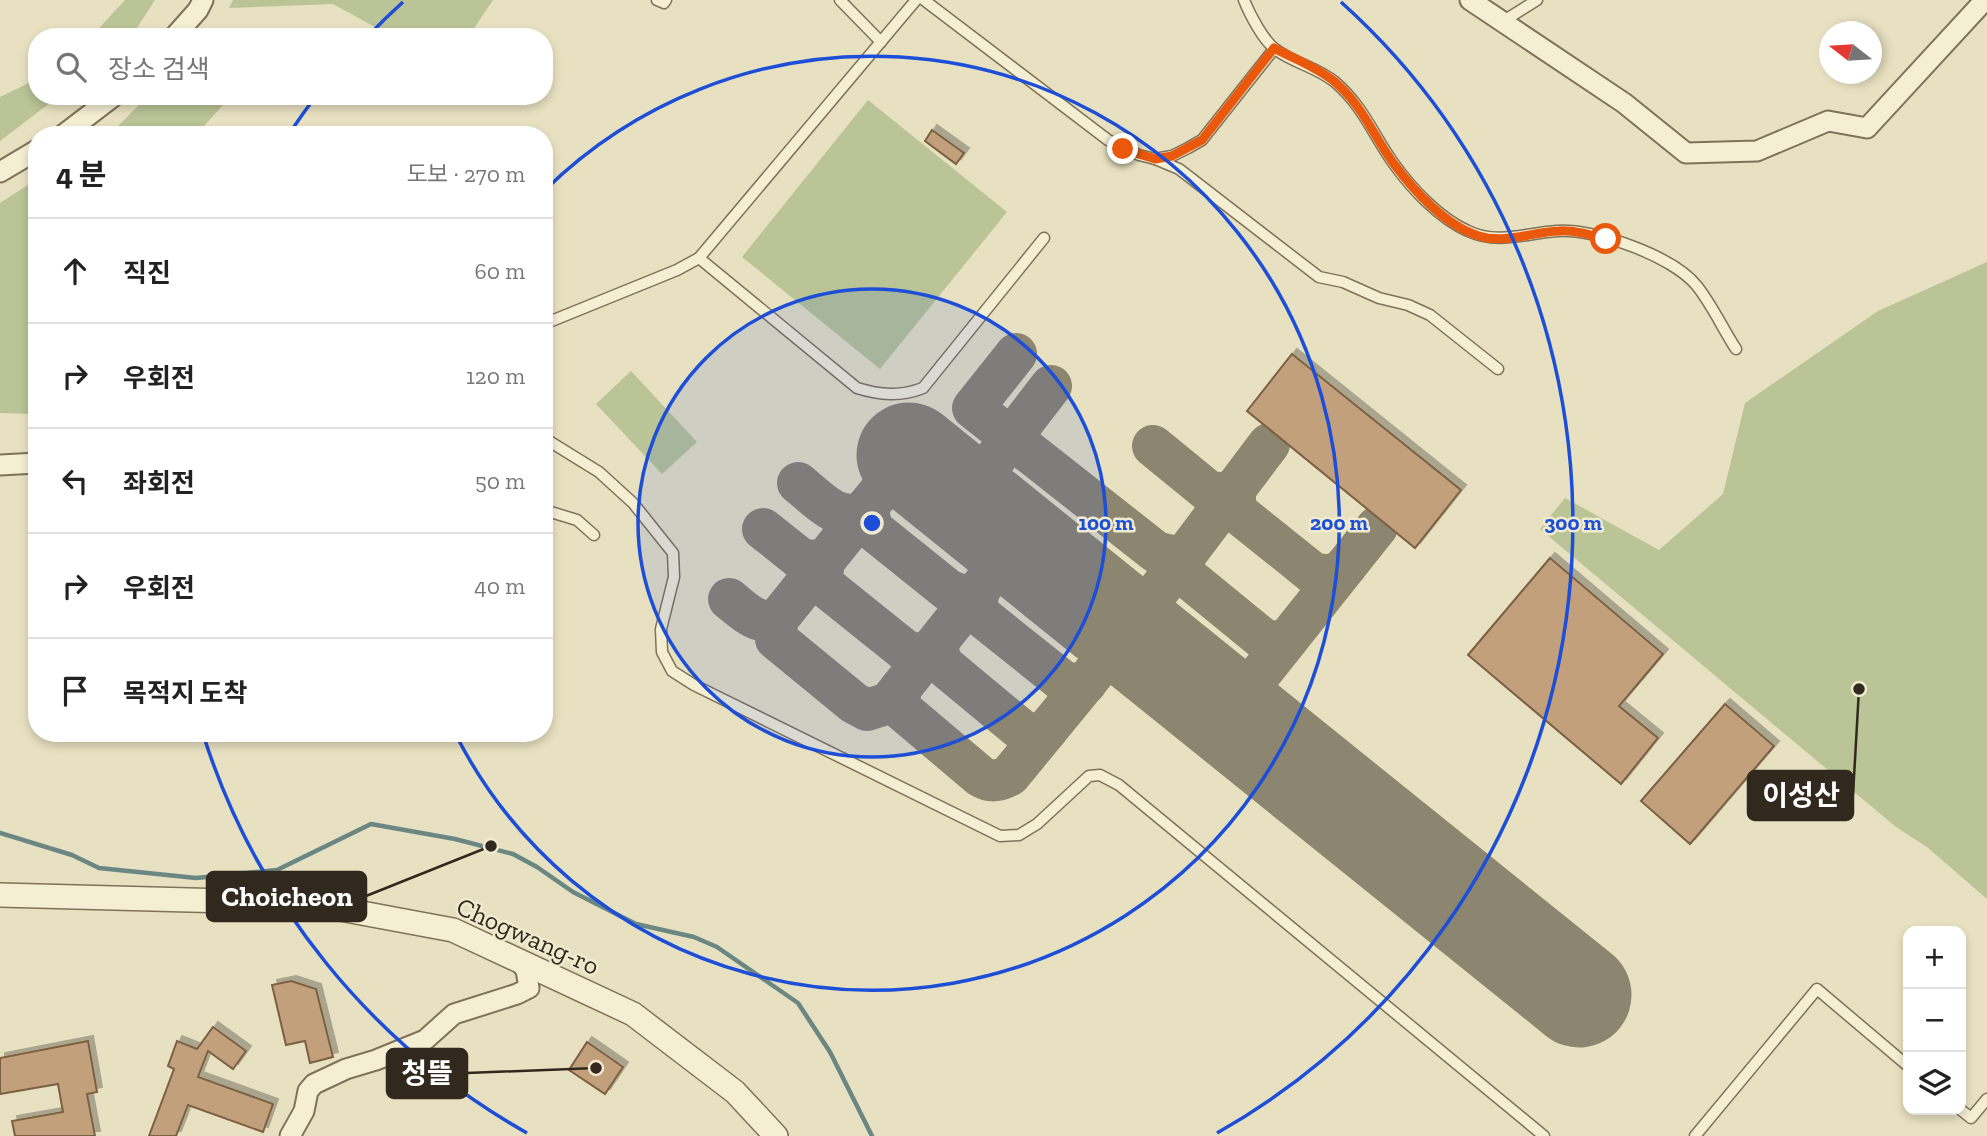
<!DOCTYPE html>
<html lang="ko">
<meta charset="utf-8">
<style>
:root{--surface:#fff;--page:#f6f6f6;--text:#222;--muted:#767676;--line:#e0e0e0}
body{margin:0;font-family:"Zilla Slab","Noto Sans KR",serif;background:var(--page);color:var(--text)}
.controls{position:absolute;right:21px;bottom:21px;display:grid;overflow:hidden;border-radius:14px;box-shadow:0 4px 10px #0003}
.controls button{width:63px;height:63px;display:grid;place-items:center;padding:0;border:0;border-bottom:2px solid var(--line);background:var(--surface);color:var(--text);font:35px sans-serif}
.compass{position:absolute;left:1819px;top:21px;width:63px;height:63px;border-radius:50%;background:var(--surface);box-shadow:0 4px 10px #0003;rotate:287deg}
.stop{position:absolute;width:21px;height:21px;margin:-16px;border:5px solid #ea580c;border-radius:50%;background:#fff}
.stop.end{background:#ea580c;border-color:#fff;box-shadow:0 2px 7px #0008}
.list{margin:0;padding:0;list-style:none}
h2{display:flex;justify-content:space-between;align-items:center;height:91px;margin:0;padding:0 28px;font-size:30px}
h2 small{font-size:23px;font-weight:400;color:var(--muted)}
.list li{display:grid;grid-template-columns:46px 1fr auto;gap:21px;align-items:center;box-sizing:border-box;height:105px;padding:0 28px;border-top:2px solid var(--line)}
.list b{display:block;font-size:26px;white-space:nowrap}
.list em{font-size:23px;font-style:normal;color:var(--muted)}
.icon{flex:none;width:38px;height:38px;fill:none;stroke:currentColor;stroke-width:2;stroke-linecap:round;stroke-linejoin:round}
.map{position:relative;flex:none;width:1987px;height:1136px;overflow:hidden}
.search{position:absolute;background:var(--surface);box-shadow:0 4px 10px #0003;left:28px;top:28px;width:525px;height:77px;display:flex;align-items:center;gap:18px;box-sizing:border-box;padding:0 24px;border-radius:28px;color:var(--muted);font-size:26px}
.panel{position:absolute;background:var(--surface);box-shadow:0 4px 10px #0003;left:28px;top:126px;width:525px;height:616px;border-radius:28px}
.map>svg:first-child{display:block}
.green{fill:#bac496}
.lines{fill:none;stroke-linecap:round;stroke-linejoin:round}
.stream{stroke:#6b8784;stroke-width:4.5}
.taxiway{stroke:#8c856f;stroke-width:42}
.runway{stroke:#8c856f;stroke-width:105}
.building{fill:#c2a07b;stroke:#7c6043;stroke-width:2;filter:url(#shadow)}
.service-casing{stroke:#7f725a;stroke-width:13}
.minor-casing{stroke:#7f725a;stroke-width:23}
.tertiary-casing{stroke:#7f725a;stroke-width:26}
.service{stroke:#f4eed3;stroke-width:10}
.minor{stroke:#f4eed3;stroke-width:19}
.tertiary{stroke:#f4eed3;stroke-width:23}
.route{stroke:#ea580c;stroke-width:9}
.ring{fill:none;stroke:#1d4ed8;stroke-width:3.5}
.labels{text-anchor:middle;stroke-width:5;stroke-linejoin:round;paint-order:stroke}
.street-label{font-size:26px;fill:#31291d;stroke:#f0ebcf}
.centre{fill:#1d4ed8;stroke:#f0ebcf;stroke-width:3.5}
.ring-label{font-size:21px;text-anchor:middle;font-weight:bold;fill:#1d4ed8;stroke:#f0ebcf;stroke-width:5;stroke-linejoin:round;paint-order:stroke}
.leader{fill:none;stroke:#31291d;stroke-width:2.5}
.callout-dot{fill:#31291d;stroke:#f0ebcf;stroke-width:2.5}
.callout{fill:#31291d;stroke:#31291d;stroke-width:2.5}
.callout-label{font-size:28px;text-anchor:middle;font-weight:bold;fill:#fff}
</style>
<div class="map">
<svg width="1987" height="1136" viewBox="0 0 1987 1136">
<defs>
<filter id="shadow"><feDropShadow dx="5" dy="-5" stdDeviation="0" flood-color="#0004"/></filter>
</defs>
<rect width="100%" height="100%" fill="#e8e1c1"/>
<g class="green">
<polygon points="125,0 155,0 131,37 91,37"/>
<polygon points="233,0 493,0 468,37 393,37 333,4 229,8"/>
<polygon points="37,79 37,96 59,96 0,141 0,97"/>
<polygon points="148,96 231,96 196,135 104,135 117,127"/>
<polygon points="868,100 1007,212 880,369 742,257"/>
<polygon points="37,179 37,414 0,413 0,203"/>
<polygon points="1987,262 1987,899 1927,847 1896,827 1540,529 1565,498 1659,550 1723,494 1745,403 1878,311"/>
<polygon points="631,371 697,442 662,474 596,404"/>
</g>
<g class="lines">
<polyline class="stream" points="0,833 72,855 99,868 196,878 277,870 371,824 455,839 513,854 537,867 573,892 636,924 694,937 717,947 798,1003 830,1052 872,1136"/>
<g class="taxiway">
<polyline points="1016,354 973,408 1156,552 1176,557 1187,553"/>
<polyline points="1153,446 1208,491 1222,494 1235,489 1235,503 1238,513 1314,574 1335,576 1346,566"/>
<polyline points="909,455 777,620 776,639 854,703 867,710 889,703 1017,542"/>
<path d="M798,483C817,498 836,522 862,513"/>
<polyline points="964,499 1051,386"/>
<polyline points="867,507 872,529 948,590 965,597 972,596 978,591"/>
<polyline points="763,529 802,560 824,561 822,576 826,587 907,652 918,654 931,650"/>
<polyline points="1183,558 1183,570 1186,576 1263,639 1271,642 1287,640"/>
<polyline points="978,591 977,605 980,615 1060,679 1068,684 1086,683"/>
<path d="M729,599C744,611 756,625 777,620"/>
<polyline points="939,641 938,653 943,665 1025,733 1034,734 1047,730"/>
<path d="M901,688L899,698L902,710L980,776C991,783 1000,781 1010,775L1128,631L1269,444"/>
<polyline points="1229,713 1377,527"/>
</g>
<polyline class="runway" points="909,455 1579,995"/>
</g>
<g class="building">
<polygon points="932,130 964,153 956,164 925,141"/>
<polygon points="1292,354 1461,490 1415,548 1247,411"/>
<polygon points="1550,558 1663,654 1619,706 1658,738 1621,784 1468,655"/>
<polygon points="1725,704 1774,746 1690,844 1641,801"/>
<polygon points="291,981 316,989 333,1057 310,1063 305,1041 286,1045 272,985"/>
<polygon points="213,1027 246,1051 233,1069 208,1051 198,1077 273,1104 263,1132 188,1105 176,1136 149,1136 174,1069 168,1066 177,1041 197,1049"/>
<polygon points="88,1041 97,1092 87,1094 95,1136 15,1136 12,1121 63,1112 58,1084 0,1094 0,1058"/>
<polygon points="587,1042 623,1067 605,1094 569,1070"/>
</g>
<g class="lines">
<g class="service-casing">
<g id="service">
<polyline points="657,0 664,3 666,0"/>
<polyline points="840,0 881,42"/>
<polyline points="924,0 1108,140 1139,155 1155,159 1172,156 1188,148 1202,140 1274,49"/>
<path d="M1244,0C1249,13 1263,40 1275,49C1293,63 1317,67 1335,82C1364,107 1373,135 1394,164C1412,189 1439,218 1468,231C1497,245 1527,233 1557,231C1594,228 1673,256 1697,286C1712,305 1723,329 1736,349"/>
<polyline points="1502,22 1537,0"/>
<polyline points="1155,159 1179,169 1319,277 1343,282 1379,298 1408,305 1430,315 1498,369"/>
<path d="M699,258L857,388C880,395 900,397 923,388L1044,238"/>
<polyline points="544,324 677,270 699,258 916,0"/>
<polyline points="544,438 599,472 633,503 673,553 674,577 661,629 662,652 672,671 694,685 1000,836 1019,835 1037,824 1089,776 1100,775 1119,785 1544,1136"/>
<polyline points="544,510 577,520 594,535"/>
<polyline points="1961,1110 1971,1118 1987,1099"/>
<polyline points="1695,1136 1817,989 1908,1066"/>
</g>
</g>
<g class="minor-casing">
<g id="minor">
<polyline points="1470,0 1624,103 1686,153 1757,151 1828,121 1867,128 1985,0"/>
<polyline points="174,37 198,10 203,0"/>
<polyline points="63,135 114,96"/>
<polyline points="0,172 37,150"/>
<polyline points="0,465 37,463"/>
<polyline points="290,1136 304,1111 308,1091 314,1084 346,1069 376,1060 425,1040 454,1014 517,994 529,988 526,970 519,961"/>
</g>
</g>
<g class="tertiary-casing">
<polyline id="tertiary" points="0,895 308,903 453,930 633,1014 735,1092 776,1136"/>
</g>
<use href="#service" class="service"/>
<use href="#minor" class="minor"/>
<use href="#tertiary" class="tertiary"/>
</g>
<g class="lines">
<path class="route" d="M1123,149L1155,159L1172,156L1202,140L1274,48C1294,59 1317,67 1335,82C1364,107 1373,136 1394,164C1414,191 1446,226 1479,236C1505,244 1532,232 1559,231C1575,230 1591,235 1606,239"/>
</g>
<circle cx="872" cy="523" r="234" fill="#1d4ed8" fill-opacity=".12"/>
<g class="ring">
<circle cx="872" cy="523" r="234"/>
<path d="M545 190A467 467 0 1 1 456 735"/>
<path d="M527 1133A701 701 0 0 1 203 734M291 131A701 701 0 0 1 316 96M368 36A701 701 0 0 1 403 2M1341 2A701 701 0 0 1 1217 1133"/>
</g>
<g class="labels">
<g class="street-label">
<text transform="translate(528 936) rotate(24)" y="9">Chogwang-ro</text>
</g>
</g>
<circle cx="872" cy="523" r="10" class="centre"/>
<g class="ring-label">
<text x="1106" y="530">100 m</text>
<text x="1339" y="530">200 m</text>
<text x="1573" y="530">300 m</text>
</g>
<path class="leader" d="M1859 689L1853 795M491 846L366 896M596 1068L467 1073"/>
<g class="callout-dot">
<circle cx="1859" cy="689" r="7"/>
<circle cx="491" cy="846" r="7"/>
<circle cx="596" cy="1068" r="7"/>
</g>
<g class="callout">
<rect x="1748" y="771" width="105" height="49" rx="7"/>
<rect x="207" y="872" width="159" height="49" rx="7"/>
<rect x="387" y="1049" width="80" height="49" rx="7"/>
</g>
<g class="callout-label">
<text x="1801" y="805">이성산</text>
<text x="287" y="906">Choicheon</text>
<text x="427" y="1083">청뜰</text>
</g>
</svg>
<div class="controls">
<button>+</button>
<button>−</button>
<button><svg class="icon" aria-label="layers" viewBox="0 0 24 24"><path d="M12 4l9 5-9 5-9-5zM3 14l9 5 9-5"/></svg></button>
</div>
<svg class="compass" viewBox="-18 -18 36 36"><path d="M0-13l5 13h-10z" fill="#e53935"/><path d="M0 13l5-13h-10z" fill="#767676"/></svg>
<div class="stop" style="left:1606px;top:239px"></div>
<div class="stop end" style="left:1123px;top:149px"></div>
<div class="search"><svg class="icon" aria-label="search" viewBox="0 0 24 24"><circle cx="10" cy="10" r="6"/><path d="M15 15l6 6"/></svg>장소 검색</div>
<section class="panel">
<h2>4 분<small>도보 · 270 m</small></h2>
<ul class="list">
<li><svg class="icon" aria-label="ahead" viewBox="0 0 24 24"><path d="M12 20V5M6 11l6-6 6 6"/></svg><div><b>직진</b></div><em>60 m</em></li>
<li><svg class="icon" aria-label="right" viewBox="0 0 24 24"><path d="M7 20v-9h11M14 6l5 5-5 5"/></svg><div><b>우회전</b></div><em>120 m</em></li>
<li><svg class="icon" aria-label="left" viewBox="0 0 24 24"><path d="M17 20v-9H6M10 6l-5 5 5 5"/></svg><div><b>좌회전</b></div><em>50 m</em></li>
<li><svg class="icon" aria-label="right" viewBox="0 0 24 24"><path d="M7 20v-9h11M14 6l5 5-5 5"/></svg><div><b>우회전</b></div><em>40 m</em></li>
<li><svg class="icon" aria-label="arrive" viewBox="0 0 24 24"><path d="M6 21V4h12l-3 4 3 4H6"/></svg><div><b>목적지 도착</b></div></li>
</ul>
</section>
</div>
